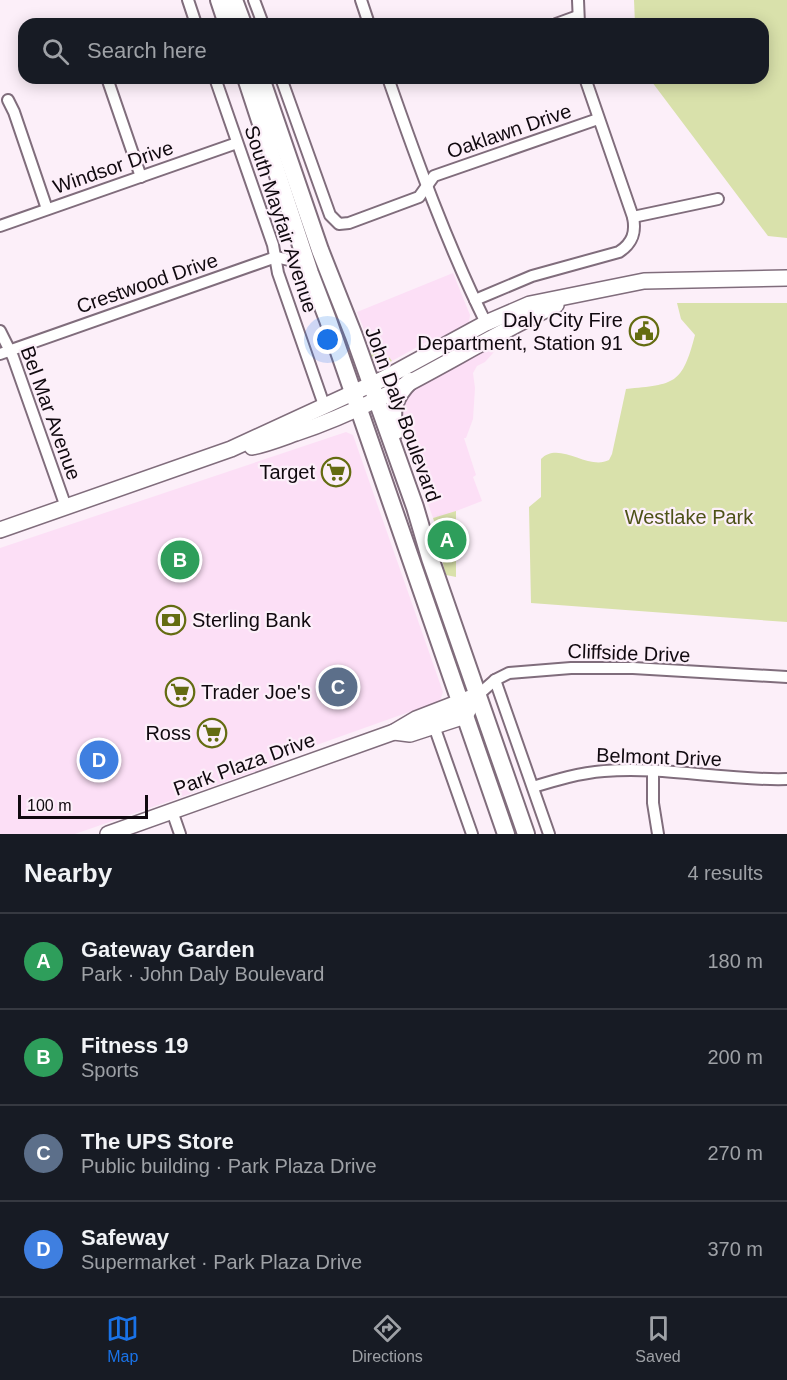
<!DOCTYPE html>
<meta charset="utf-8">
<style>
:root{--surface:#171b24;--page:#242831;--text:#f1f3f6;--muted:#9ea1a6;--line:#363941;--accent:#1a73e8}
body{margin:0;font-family:Arial,sans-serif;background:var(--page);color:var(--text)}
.scale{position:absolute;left:18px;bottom:15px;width:130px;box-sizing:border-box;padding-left:6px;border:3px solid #10090f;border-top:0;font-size:16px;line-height:21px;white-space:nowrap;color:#10090f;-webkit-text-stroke:4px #fceff9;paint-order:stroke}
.you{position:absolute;left:328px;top:340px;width:21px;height:21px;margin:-15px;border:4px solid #fff;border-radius:50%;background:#1a73e8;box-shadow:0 0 0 9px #1a73e833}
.badge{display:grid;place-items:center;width:39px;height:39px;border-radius:50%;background:var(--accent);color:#fff;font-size:20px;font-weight:700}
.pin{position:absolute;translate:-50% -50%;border:3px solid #fff;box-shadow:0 2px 6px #0006}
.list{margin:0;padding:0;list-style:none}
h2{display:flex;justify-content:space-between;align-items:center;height:78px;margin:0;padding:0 24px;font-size:26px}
h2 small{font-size:20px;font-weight:400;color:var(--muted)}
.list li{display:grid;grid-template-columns:39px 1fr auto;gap:18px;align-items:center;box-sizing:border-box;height:96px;padding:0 24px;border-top:2px solid var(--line)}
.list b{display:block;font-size:22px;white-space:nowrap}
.list p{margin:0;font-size:20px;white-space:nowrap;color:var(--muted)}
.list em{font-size:20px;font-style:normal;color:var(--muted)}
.icon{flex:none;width:33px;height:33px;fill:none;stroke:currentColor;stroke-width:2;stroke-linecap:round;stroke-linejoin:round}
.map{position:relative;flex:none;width:787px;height:834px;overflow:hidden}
.search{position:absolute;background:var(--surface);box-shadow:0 3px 15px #0003;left:18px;right:18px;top:18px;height:66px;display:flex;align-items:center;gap:15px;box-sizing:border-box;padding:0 21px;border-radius:18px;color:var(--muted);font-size:22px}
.sheet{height:462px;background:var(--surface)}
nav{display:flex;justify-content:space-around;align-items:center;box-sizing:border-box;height:84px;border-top:2px solid var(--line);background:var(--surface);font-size:16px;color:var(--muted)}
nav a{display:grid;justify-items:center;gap:3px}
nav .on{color:var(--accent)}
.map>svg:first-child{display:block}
.built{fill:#fcdff6}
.green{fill:#d9e1ab}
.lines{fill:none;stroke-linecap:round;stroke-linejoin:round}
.stream{stroke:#eeabe1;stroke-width:2}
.street-casing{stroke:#806d7c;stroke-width:14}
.secondary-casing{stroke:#806d7c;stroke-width:18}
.primary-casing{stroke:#806d7c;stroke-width:20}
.street{stroke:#fff;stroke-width:10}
.secondary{stroke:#fff;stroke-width:15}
.primary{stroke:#fff;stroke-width:16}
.labels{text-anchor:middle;stroke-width:4.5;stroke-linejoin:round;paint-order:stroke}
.street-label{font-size:20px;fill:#10090f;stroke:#fceff9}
.poi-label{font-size:20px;fill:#10090f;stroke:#fceff9;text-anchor:end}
.park-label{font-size:20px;fill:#4d5217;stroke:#fceff9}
</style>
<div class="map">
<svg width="787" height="834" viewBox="0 0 787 834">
<rect width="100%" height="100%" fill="#fceff9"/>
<g class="built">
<polygon points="453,273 470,315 469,322 448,335 430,340 390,362 380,364 372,359 369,353 367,337 357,312"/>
<polygon points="502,341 493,353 485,362 477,366 473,373 475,388 473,419 466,438 464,438 476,475 473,477 482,501 446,515 433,518 400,425 399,412 408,394 416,388"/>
<polygon points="346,432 353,435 443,692 440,701 280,758 273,765 75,834 0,834 0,548"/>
</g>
<g class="green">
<polygon points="634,0 787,0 787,238 768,236 649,78 763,78 763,24 635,24"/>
<path d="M677,303H787V622L531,603L529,507L541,497V459C559,440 588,471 609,460L612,454L626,389C675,384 682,385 695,335L681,319Z"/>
<path d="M374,350L380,356L389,357L392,361C381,366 372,363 369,351Z"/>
<path d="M456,511V577L446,575C440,556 440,536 433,518Z"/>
</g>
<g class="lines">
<polyline class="stream" points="442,552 443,549 448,550 451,558"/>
<g class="street-casing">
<g id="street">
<polyline points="188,0 196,24"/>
<polyline points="254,0 263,24"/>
<polyline points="361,0 369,24"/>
<polyline points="578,0 579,24"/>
<polyline points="556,24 578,16"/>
<polyline points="107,78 141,177"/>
<polyline points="215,78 273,245 278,273 324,405"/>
<polyline points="281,78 330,215 339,224 349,223 419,197 434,176 598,119"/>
<path d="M388,78C417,161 447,244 486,323"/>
<polyline points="8,100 14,112 47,209"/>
<polyline points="633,217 718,199"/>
<polyline points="0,226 237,143"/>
<path d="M475,300L532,276L619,252C633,243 636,232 633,217L585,78"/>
<polyline points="0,331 13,357 66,507"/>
<polyline points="0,354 276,257 307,264"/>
<polyline points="495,680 549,834"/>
<polyline points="478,695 495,680 509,673 571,668 633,668 787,677"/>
<polyline points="434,726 472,834"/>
<polyline points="653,772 653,803 658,834"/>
<path d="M533,787C556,780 579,773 604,771C665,766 726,781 787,779"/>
<polyline points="172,811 180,834"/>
</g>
</g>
<g class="secondary-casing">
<g id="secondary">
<path d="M252,447C267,444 282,438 296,433C388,403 468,346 556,305"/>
<polyline points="0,530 231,449 383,379 486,323 530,304 644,281 787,278"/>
<polyline points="394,732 410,734 465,716 470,707"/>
<polyline points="108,834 394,732 416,719 478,695"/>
</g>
</g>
<g class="primary-casing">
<g id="primary">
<polyline points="219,0 227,24"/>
<polyline points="234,0 243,24"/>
<polyline points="246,78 310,273 328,320 506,834"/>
<polyline points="261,78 320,250 354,336 415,507 430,558 526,834"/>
<path d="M396,431C389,411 395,396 410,381"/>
</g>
</g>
<use href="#street" class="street"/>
<use href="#secondary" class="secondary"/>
<use href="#primary" class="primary"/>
</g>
<defs>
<g id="civic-ring" transform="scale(1.5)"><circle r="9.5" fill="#fceff9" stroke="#646c11" stroke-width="1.5"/><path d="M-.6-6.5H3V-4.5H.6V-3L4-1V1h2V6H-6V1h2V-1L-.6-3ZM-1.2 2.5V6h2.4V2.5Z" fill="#646c11"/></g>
<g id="supermarket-ring" transform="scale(1.5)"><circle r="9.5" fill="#fceff9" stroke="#646c11" stroke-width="1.5"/><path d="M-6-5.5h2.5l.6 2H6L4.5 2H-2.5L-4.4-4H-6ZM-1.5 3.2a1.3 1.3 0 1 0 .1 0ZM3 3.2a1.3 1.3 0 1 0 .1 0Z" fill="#646c11"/></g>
<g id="bank-ring" transform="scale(1.5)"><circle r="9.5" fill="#fceff9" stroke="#646c11" stroke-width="1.5"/><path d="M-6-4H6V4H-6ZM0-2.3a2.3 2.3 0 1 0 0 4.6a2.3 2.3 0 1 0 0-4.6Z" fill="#646c11"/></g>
</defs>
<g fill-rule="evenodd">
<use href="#civic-ring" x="644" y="331"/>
<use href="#supermarket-ring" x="336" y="472"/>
<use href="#bank-ring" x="171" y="620"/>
<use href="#supermarket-ring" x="180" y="692"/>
<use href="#supermarket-ring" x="212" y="733"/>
</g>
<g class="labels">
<g class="street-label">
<text transform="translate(509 131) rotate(-19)" y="7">Oaklawn Drive</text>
<text transform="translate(113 167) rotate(-19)" y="7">Windsor Drive</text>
<text transform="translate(281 219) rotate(72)" y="7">South Mayfair Avenue</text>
<text transform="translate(147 283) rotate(-19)" y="7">Crestwood Drive</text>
<text transform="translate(51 413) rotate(70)" y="7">Bel Mar Avenue</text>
<text transform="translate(403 414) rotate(70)" y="7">John Daly Boulevard</text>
<text transform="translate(629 653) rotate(2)" y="7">Cliffside Drive</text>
<text transform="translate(659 757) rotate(2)" y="7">Belmont Drive</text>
<text transform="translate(244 764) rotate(-20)" y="7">Park Plaza Drive</text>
</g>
<g class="poi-label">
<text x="623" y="327">Daly City Fire<tspan x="623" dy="23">Department, Station 91</tspan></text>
<text x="315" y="479">Target</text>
<text x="192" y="627" text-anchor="start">Sterling Bank</text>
<text x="201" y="699" text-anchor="start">Trader Joe's</text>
<text x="191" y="740">Ross</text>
</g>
<g class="park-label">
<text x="689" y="524">Westlake Park</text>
</g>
</g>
</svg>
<div class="scale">100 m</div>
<div class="you"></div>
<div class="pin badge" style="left:447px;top:540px;background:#2e9e5b">A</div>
<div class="pin badge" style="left:180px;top:560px;background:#2e9e5b">B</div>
<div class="pin badge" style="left:338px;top:687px;background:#5c6f8a">C</div>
<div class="pin badge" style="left:99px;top:760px;background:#3f7fe0">D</div>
<div class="search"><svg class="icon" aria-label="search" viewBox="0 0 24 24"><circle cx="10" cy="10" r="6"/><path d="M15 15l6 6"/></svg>Search here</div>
</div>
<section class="sheet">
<h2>Nearby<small>4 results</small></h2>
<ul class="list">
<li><span class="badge" style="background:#2e9e5b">A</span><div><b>Gateway Garden</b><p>Park · John Daly Boulevard</p></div><em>180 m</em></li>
<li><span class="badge" style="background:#2e9e5b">B</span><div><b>Fitness 19</b><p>Sports</p></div><em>200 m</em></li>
<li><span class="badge" style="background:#5c6f8a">C</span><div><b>The UPS Store</b><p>Public building · Park Plaza Drive</p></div><em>270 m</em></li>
<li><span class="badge" style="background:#3f7fe0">D</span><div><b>Safeway</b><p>Supermarket · Park Plaza Drive</p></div><em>370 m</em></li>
</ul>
</section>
<nav>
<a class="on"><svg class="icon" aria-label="map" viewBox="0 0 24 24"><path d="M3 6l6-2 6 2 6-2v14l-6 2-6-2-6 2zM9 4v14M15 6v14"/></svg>Map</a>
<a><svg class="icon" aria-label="directions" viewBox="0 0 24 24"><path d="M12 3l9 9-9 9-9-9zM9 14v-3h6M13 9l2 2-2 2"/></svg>Directions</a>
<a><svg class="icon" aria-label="saved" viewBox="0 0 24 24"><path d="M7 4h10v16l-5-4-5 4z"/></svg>Saved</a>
</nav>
